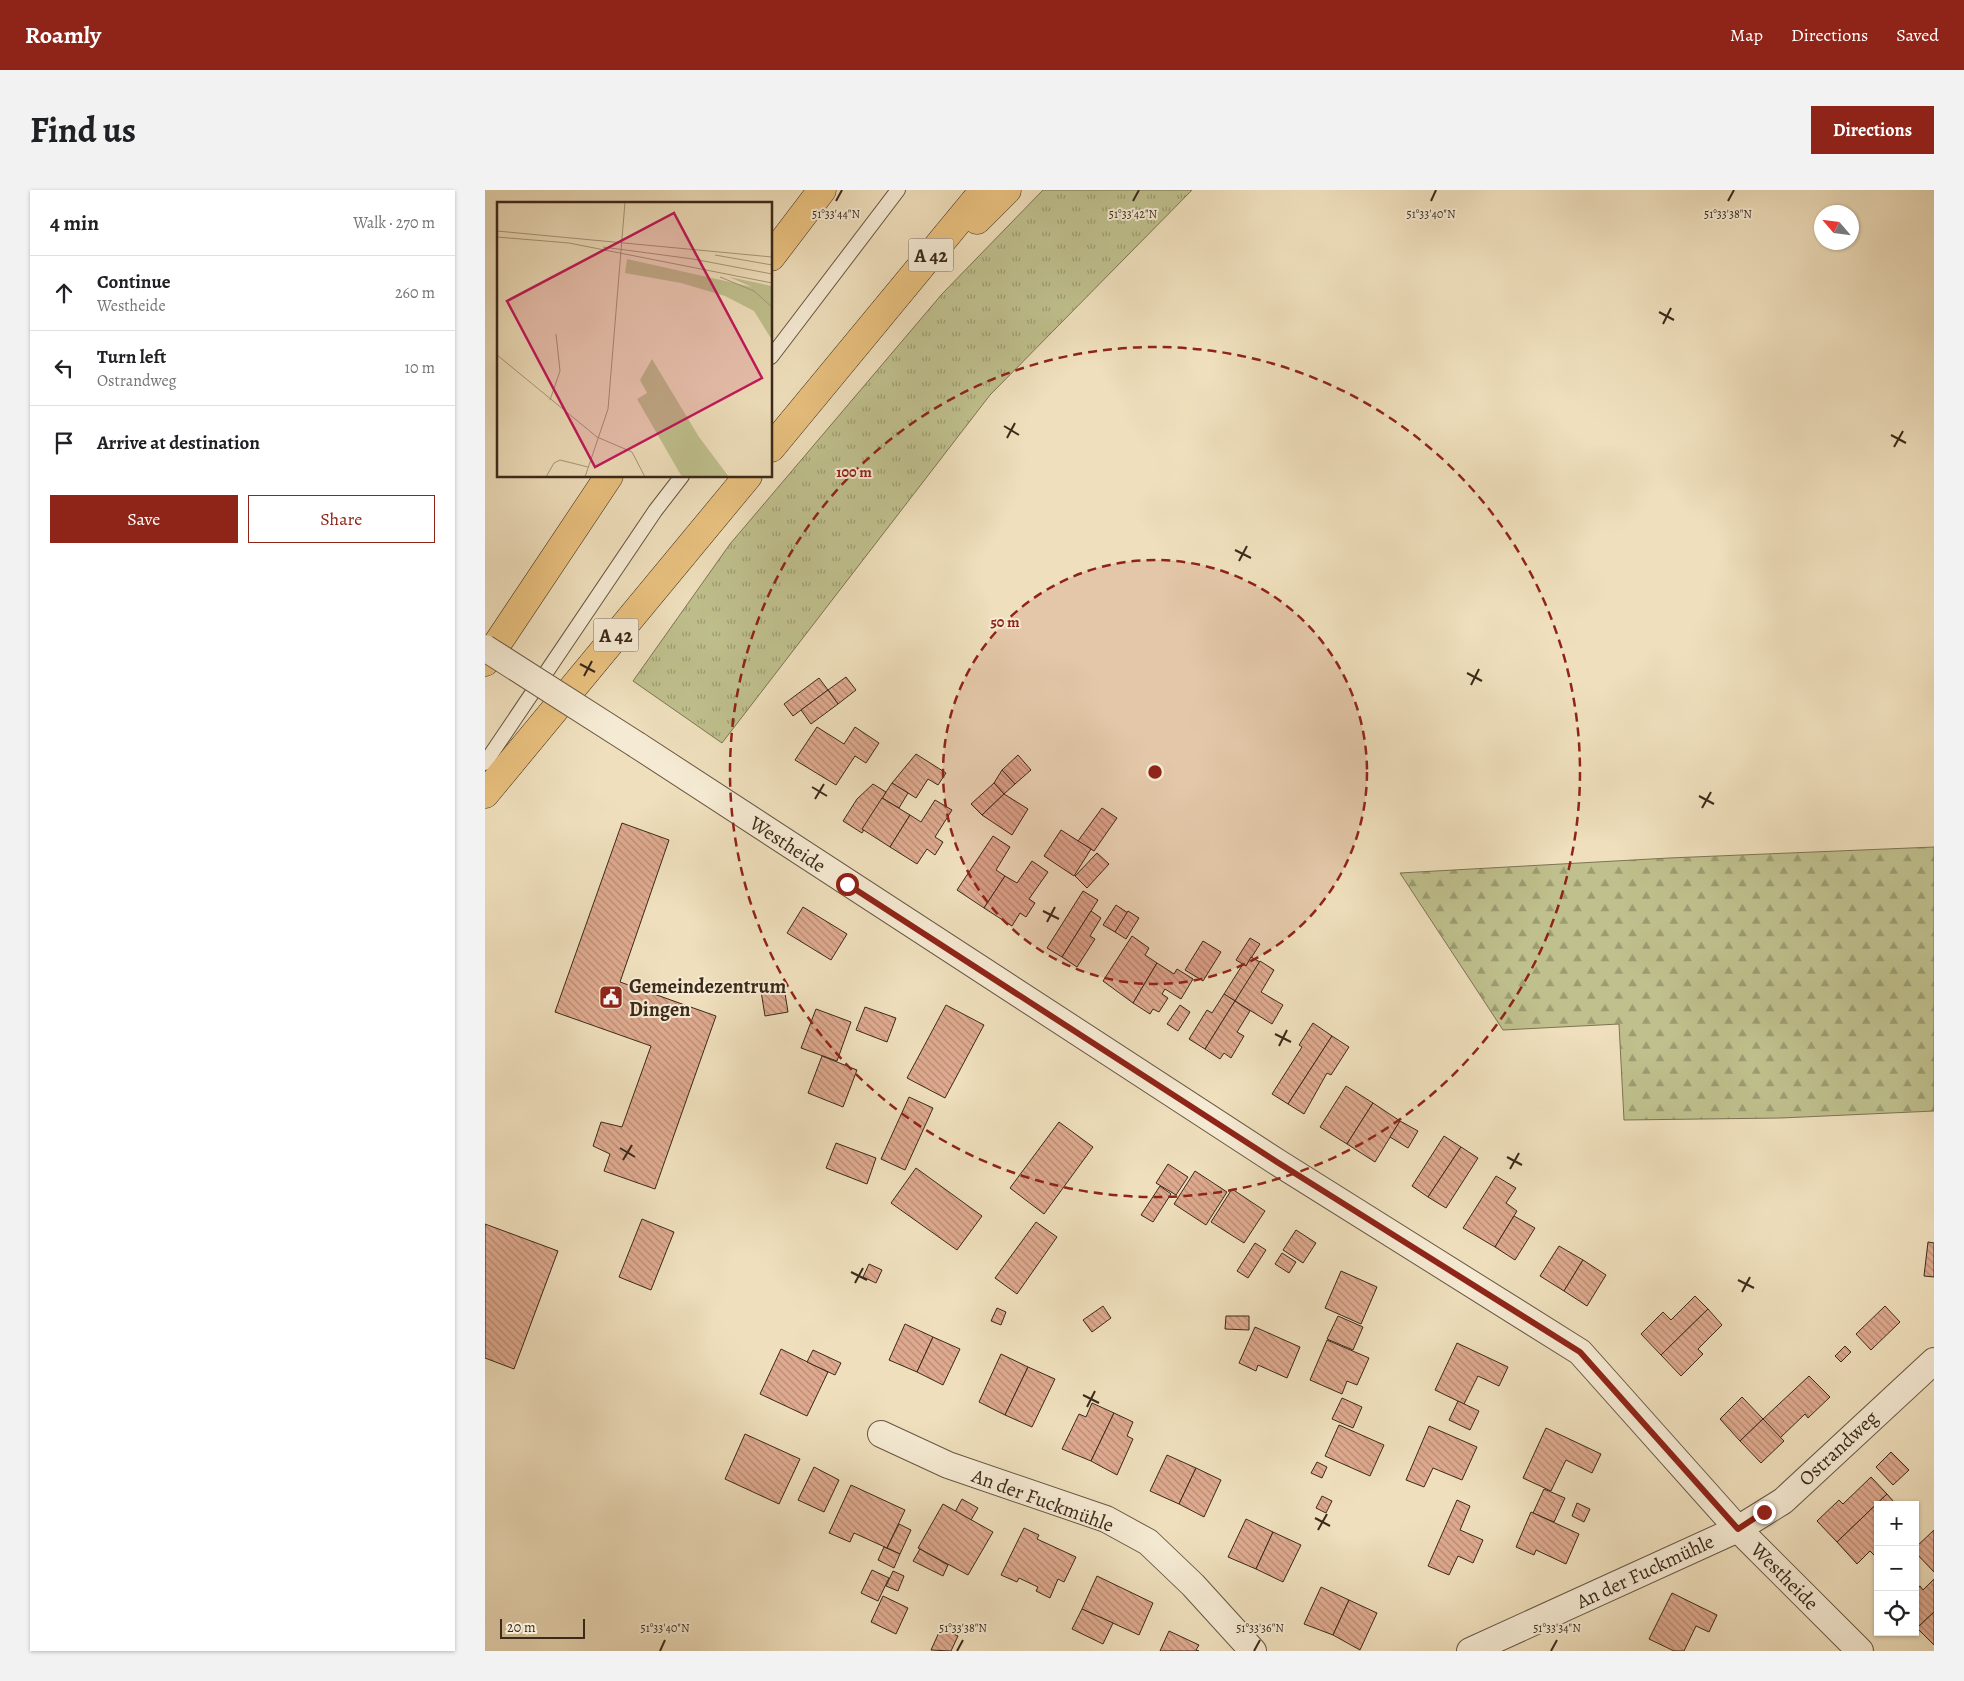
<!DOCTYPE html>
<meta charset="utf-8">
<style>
:root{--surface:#fff;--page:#f2f2f2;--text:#202124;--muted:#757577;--line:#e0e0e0;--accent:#8f2418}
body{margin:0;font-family:Alegreya,serif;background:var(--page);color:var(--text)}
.controls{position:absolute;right:15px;bottom:15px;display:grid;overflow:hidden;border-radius:0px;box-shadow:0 1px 4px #0004}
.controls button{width:45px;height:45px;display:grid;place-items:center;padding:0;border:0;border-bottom:1px solid var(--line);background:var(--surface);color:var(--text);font:25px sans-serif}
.compass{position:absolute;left:1329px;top:15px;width:45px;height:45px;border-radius:50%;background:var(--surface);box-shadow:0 1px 4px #0004;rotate:298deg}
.scale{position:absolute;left:15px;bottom:12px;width:85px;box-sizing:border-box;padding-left:5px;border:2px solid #3b291a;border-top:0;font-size:14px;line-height:18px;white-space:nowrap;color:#3b291a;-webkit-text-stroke:4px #f5ead3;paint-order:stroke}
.stop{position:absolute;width:15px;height:15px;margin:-11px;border:4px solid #8f2418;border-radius:50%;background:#fff}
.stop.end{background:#8f2418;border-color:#fff;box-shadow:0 1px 5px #0008}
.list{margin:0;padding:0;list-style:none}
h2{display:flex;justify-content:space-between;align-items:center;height:65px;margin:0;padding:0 20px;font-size:21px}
h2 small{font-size:16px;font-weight:400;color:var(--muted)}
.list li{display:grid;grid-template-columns:32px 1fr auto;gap:15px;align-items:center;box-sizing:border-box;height:75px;padding:0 20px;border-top:1px solid var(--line)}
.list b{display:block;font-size:19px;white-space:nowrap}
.list p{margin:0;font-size:16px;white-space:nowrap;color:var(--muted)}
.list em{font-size:16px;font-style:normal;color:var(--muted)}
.actions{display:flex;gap:10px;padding:15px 20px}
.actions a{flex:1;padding:11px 0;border:1px solid var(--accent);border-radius:0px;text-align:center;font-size:18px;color:var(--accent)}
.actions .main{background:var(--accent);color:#fff}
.icon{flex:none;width:28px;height:28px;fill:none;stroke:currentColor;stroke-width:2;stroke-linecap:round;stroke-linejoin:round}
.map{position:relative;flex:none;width:1449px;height:1461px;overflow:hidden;border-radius:0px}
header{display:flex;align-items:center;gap:30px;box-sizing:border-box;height:70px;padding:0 25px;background:var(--accent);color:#fff}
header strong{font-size:24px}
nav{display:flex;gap:28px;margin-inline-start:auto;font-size:18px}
.intro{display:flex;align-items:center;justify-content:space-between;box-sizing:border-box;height:120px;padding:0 30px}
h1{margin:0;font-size:35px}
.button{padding:12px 22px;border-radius:0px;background:var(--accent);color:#fff;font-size:18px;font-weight:700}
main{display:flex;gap:30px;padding:0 30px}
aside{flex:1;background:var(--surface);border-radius:0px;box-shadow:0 1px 4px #0004}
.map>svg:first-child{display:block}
.grass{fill:url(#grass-tufts);stroke:#7d7454}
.forest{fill:url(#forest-firs);stroke:#7d7454}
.building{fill:url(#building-back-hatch);stroke:#3b291a}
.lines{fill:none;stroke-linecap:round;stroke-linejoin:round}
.service-casing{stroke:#685642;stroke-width:16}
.minor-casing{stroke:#685642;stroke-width:28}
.motorway-casing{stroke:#3b291a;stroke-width:29}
.service{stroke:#f5ead3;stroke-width:14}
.minor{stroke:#f5ead3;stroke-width:26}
.motorway{stroke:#e8c07e;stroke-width:28}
.minor-bridge-casing{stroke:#685642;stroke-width:28;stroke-linecap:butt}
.minor-bridge{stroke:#f5ead3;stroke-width:26}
.route{stroke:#8f2418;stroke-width:6}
.ticks{fill:none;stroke:#3b291a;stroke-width:2}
.ring{fill:none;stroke:#8f2418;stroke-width:2.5;stroke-dasharray:9 6}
.labels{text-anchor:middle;stroke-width:4;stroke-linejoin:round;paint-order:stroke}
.shield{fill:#f5ead3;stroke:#736352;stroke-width:1}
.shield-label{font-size:19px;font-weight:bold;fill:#3b291a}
.street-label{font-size:20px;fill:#3b291a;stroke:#f5ead3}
.poi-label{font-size:20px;font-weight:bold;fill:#3b291a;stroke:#f5ead3;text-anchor:start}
.inset-road{fill:none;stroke:#a7967b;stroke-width:1}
.view{fill:#c2185b;fill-opacity:0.15;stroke:#c2185b;stroke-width:2.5}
.inset-edge{fill:none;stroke:#3b291a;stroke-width:2.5}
.ticks-label{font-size:12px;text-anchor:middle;fill:#3b291a;stroke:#f5ead3;stroke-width:4;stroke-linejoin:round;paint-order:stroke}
.centre{fill:#8f2418;stroke:#f5ead3;stroke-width:2.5}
.ring-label{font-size:15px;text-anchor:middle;font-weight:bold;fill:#8f2418;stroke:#f5ead3;stroke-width:4;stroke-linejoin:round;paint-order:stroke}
</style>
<header>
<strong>Roamly</strong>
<nav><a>Map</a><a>Directions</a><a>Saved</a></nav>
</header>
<div class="intro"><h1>Find us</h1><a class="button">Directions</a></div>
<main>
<aside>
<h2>4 min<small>Walk · 270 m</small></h2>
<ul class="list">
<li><svg class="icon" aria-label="ahead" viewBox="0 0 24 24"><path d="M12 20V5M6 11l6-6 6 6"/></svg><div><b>Continue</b><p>Westheide</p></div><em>260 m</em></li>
<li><svg class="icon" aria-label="left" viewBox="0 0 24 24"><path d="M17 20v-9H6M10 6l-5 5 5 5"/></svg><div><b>Turn left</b><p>Ostrandweg</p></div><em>10 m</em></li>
<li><svg class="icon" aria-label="arrive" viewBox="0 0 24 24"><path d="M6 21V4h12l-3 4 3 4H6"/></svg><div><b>Arrive at destination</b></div></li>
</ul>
<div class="actions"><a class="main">Save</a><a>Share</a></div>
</aside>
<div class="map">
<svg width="1449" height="1461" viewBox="0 0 1449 1461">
<defs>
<pattern id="grass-tufts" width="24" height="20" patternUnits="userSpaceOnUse" patternTransform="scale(1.25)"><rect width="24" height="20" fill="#bfc08d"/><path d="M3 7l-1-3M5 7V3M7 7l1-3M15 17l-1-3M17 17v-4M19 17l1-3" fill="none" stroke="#9c9c72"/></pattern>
<pattern id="forest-firs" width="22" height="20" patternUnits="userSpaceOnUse" patternTransform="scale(1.25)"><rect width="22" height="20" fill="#bfc08d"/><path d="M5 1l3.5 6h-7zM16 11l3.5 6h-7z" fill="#9c9c72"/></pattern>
<pattern id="building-back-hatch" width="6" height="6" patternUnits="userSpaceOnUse" patternTransform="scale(1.25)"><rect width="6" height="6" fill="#dfaa8f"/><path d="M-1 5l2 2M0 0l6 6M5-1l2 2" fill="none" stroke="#b68a74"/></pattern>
</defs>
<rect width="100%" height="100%" fill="#efdfbc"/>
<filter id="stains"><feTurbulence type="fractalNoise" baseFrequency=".004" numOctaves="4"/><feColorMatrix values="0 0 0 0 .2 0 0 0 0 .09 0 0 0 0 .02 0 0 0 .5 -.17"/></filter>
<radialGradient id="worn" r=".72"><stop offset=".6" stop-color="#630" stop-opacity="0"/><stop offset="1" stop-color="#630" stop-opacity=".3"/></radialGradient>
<polygon class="grass" points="558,0 707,0 505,205 237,553 148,491 245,354 457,104"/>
<polygon class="forest" points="1449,657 1449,921 1296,928 1139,930 1134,834 1018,840 915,683 1184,668"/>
<g class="building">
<polygon points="361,487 371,500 353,514 343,500"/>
<polygon points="334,488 343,500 308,526 299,514"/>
<polygon points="343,500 353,514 326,534 316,520"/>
<polygon points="332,537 359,554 370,537 394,553 381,573 370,566 351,595 310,570"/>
<polygon points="431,564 461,583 453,595 443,589 431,608 407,593"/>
<polygon points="533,565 546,580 530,594 517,580"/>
<polygon points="517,580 530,594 519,604 509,593"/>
<polygon points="407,593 423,603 414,618 397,608"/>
<polygon points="509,593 519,604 497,625 486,614"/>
<polygon points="388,594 401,602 377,643 358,631 372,609"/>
<polygon points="519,604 543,619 527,645 497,625"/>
<polygon points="397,608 425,625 405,657 377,639"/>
<polygon points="450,610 467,620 450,647 458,652 450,665 442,659 432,674 405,657 425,625 436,632"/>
<polygon points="617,618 632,628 609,661 593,651"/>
<polygon points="137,633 184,650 135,792 231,826 170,999 119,981 125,964 108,956 116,932 137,937 166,856 70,822"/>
<polygon points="576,640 606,659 589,686 559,666"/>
<polygon points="508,646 525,657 511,680 520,686 499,718 472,700"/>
<polygon points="612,663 624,674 602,698 590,686"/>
<polygon points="547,671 563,682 544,709 550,713 541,727 535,723 527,736 499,718 520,686 532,693"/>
<polygon points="598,701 613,710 577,767 562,758"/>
<polygon points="631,715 643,723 630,742 618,735"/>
<polygon points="318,717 362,744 346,770 302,743"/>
<polygon points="606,721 616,728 605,746 610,749 592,777 577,767"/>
<polygon points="643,721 654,728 641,749 630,742"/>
<polygon points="647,746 664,758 660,765 672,773 648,813 618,791"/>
<polygon points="765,748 775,754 761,776 751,770"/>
<polygon points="718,751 736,762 718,791 700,780"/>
<polygon points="766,767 775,772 750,811 739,804 758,774 761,776"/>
<polygon points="775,771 789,780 776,802 798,815 787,834 750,811"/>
<polygon points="672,773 689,784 692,779 708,789 696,809 680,799 677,804 683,808 674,822 668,819 665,824 648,813"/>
<polygon points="299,797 303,822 280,826 276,801"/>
<polygon points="739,804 750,811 720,859 704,849 722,820 727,823"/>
<polygon points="750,811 765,821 752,842 759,846 746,868 739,863 735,869 720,859"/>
<polygon points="461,815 499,835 460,908 422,888"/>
<polygon points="695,815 705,822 693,841 682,834"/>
<polygon points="380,817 411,828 402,852 371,840"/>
<polygon points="331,819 366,832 352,871 316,858"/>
<polygon points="828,833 847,846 803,914 787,904 817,857 814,855"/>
<polygon points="847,846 864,857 846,885 842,883 819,924 803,914"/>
<polygon points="337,866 372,880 358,917 323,903"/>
<polygon points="861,896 888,913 862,954 835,937"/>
<polygon points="424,907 448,918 420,980 396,969"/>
<polygon points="888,913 915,931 890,972 862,954"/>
<polygon points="915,931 933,941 923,958 905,947"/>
<polygon points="574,932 608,957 559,1024 525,998"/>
<polygon points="959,946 976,957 943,1007 927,996"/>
<polygon points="351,953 391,968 382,994 341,978"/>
<polygon points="976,957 993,968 961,1018 943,1007"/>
<polygon points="683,974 703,987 691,1005 671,993"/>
<polygon points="431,978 497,1026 472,1060 406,1013"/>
<polygon points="710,981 742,1002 721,1035 689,1014"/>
<polygon points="1011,986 1031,998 1021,1013 1032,1021 1010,1057 978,1038"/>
<polygon points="675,996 686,1004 668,1032 656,1025"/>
<polygon points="747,999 780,1021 759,1053 726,1032"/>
<polygon points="1029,1026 1050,1038 1030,1070 1010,1057"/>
<polygon points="157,1029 189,1042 166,1100 134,1087"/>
<polygon points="551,1032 572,1047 532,1104 510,1088"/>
<polygon points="0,1034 73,1061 29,1179 0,1168"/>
<polygon points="811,1040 831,1053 818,1073 798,1060"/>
<polygon points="1443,1052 1449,1053 1449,1087 1439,1086"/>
<polygon points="770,1053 781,1060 763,1088 752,1081"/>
<polygon points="1074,1056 1098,1070 1079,1101 1055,1086"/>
<polygon points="797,1063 811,1072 804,1083 790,1074"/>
<polygon points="1098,1070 1121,1085 1102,1116 1079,1101"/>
<polygon points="384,1074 397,1080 391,1093 378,1087"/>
<polygon points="856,1081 892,1097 876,1134 840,1118"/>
<polygon points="1210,1106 1223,1119 1176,1165 1156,1144 1178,1122 1186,1130"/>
<polygon points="618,1116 626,1128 607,1142 598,1130"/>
<polygon points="1400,1116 1415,1132 1386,1160 1371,1144"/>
<polygon points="512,1118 521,1122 516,1135 506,1131"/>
<polygon points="1223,1119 1237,1135 1213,1159 1218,1164 1196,1186 1176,1165"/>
<polygon points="741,1126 764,1126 764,1140 740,1139"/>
<polygon points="853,1126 878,1137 868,1160 842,1149"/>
<polygon points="420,1134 448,1147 432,1182 404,1170"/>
<polygon points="770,1137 815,1157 802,1188 773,1175 771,1181 754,1173"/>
<polygon points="448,1147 475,1159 458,1195 432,1182"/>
<polygon points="842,1150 884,1168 872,1195 862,1191 857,1204 825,1190"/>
<polygon points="972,1153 1023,1177 1014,1196 993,1186 979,1214 950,1200"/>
<polygon points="1360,1156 1366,1162 1356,1172 1350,1166"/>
<polygon points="296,1159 343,1182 322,1226 275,1204"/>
<polygon points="328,1160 356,1173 350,1185 322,1172"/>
<polygon points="516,1164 543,1177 520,1225 494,1212"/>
<polygon points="543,1177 570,1189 547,1237 520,1225"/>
<polygon points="1324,1186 1345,1207 1323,1228 1320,1224 1295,1248 1278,1229"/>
<polygon points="1257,1207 1278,1229 1255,1251 1235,1229"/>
<polygon points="857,1208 877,1217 868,1238 847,1229"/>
<polygon points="973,1211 994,1221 985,1240 964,1230"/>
<polygon points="607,1213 629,1223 606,1271 577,1259 594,1224 601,1227"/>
<polygon points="629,1223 648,1232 642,1246 648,1249 632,1285 606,1271"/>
<polygon points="1278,1229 1299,1251 1276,1273 1255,1251"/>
<polygon points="854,1235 899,1255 885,1286 840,1266"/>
<polygon points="944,1236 992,1257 977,1290 948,1278 939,1297 921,1290"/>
<polygon points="1061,1238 1116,1264 1107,1283 1081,1270 1066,1301 1038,1288"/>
<polygon points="260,1244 315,1269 294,1314 240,1289"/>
<polygon points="1406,1262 1424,1280 1408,1295 1391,1277"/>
<polygon points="682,1265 711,1278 694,1314 665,1301"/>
<polygon points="832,1272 842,1277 837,1288 826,1283"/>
<polygon points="329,1277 354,1290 339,1322 313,1310"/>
<polygon points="711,1278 736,1290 719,1327 694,1314"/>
<polygon points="1386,1287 1402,1304 1352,1352 1332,1331 1354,1310 1358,1314"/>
<polygon points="366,1295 420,1320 402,1358 369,1343 365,1352 344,1343"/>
<polygon points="1059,1299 1080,1308 1069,1332 1048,1323"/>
<polygon points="1402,1304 1409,1312 1417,1312 1420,1315 1393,1315 1393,1365 1391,1367 1385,1361 1372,1374 1352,1352"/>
<polygon points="837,1306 847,1311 841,1323 831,1318"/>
<polygon points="477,1309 493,1318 486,1330 470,1322"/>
<polygon points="972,1310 985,1316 975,1340 998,1350 988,1373 973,1366 964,1385 943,1376"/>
<polygon points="1092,1313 1105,1319 1099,1332 1087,1326"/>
<polygon points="458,1314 508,1342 483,1385 433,1358"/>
<polygon points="1046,1322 1094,1344 1081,1374 1051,1360 1049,1365 1031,1357"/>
<polygon points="761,1329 788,1342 771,1379 743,1367"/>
<polygon points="414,1334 426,1340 415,1364 402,1358"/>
<polygon points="539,1338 554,1345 552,1349 591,1367 579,1392 573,1389 565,1408 551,1401 553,1397 534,1388 532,1392 516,1385"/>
<polygon points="1449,1340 1449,1382 1430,1362 1430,1358"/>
<polygon points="788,1342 816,1355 798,1392 771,1379"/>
<polygon points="399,1357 415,1364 409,1378 393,1370"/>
<polygon points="435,1359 463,1375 458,1386 428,1371"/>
<polygon points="387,1380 404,1388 393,1411 376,1403"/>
<polygon points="408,1381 419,1386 413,1401 401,1396"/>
<polygon points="612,1386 668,1413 654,1445 597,1419"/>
<polygon points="1449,1389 1449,1422 1432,1438 1430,1435 1430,1400 1435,1396 1438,1400"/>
<polygon points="836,1397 864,1410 848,1445 819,1434"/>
<polygon points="1187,1403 1232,1425 1224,1442 1211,1436 1199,1461 1189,1461 1164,1449"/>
<polygon points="398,1406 423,1418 411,1444 386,1432"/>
<polygon points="864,1410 892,1423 875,1460 848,1445"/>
<polygon points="597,1419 628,1433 618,1454 587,1439"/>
<polygon points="1449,1422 1449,1455 1432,1438"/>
<polygon points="456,1438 473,1446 466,1461 446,1460"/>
<polygon points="684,1441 714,1455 711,1460 714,1461 675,1461"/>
</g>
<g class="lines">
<g class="service-casing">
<g id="service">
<polyline points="286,167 413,0"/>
<polyline points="0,573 170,321 197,286"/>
</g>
</g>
<g class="minor-casing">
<g id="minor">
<polyline points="152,555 792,972 1095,1162 1253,1339 1375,1461"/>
<polyline points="396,1244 463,1275 621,1329 663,1352 708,1395 768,1461"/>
<polyline points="985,1461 1253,1339 1298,1311 1449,1171"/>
</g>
</g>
<g class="motorway-casing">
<g id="motorway">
<polyline points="492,30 522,0"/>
<polyline points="286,67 337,0"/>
<polyline points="286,258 499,0"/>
<polyline points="0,472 124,286"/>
<polyline points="0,604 263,286"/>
</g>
</g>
<use href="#service" class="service"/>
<use href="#minor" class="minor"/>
<use href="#motorway" class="motorway"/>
<g class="minor-bridge-casing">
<polyline id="minor-bridge" points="0,458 152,555"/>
</g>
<use href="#minor-bridge" class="minor-bridge"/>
</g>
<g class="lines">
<polyline class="route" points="362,694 792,972 1095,1162 1253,1339 1279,1322"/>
</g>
<path class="ticks" d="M351,11L357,0M648,11L654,0M946,11L951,0M1243,11L1249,0M1174,122L1189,130M1178,134L1186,118M519,236L534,245M1406,245L1421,253M522,248L530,233M1409,257L1418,241M750,360L766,368M754,371L762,356M95,474L110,482M982,483L997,491M99,486L107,471M986,495L994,479M327,597L342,606M1214,606L1229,614M330,609L339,594M1217,618L1226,602M558,721L574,729M562,732L570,717M790,844L806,852M794,856L802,840M135,958L150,967M1022,967L1037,975M138,970L147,955M1025,979L1034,963M366,1082L382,1090M1253,1090L1269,1098M370,1093L378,1078M1257,1102L1265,1087M598,1205L614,1213M602,1217L610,1201M830,1328L845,1336M833,1340L842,1324M175,1461L180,1450M472,1461L478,1450M769,1461L775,1450M1066,1461L1072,1450"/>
<circle cx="670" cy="582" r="212" fill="#8f2418" fill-opacity=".12"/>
<g class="ring">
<circle cx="670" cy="582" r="212"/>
<circle cx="670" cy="582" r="425"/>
</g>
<defs>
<g id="civic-square" transform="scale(1.25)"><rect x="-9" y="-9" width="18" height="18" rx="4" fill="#8f2418" stroke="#f5ead3"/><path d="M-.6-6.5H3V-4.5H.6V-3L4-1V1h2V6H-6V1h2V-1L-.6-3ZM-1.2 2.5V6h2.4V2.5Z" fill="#fff"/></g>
</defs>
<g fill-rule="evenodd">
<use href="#civic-square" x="126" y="807"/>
</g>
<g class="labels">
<g class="shield">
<rect x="423.5" y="48.5" width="45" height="33" rx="4"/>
<rect x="108.5" y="428.5" width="45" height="33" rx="4"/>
</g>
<g class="shield-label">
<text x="446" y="72">A 42</text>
<text x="131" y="452">A 42</text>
</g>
<g class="street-label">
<text transform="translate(303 654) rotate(33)" y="7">Westheide</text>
<text transform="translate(1353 1258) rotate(-43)" y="7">Ostrandweg</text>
<text transform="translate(558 1310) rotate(20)" y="7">An der Fuckmühle</text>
<text transform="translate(1160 1381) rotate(-25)" y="7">An der Fuckmühle</text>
<text transform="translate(1300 1386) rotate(45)" y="7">Westheide</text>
</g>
<g class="poi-label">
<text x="144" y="803">Gemeindezentrum<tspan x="144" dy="23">Dingen</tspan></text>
</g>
</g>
<g transform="translate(12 12)">
<rect width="275" height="275" fill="#efdfbc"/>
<path d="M130,57L255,85L232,75L275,84V138L257,109L228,94L184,81L128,71Z" fill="#bfc08d"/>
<path d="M155,157L202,235L232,275H185L140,197L150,191L143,178Z" fill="#bfc08d"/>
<path class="inset-road" d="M0,29L275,55M0,35L72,41L275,81M106,45L196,57L275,72M218,53L275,63M223,75L257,89L275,105M0,153L100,235L135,250L148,275M53,198L63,169L59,132M49,275L57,261L63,258L91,265M88,275L111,207L128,0"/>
<path class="view" d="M177,11L265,176L98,265L10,99Z"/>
<rect width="275" height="275" class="inset-edge"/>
</g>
<g class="ticks-label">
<text x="351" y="28">51°33'44"N</text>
<text x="648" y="28">51°33'42"N</text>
<text x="946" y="28">51°33'40"N</text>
<text x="1243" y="28">51°33'38"N</text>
<text x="180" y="1442">51°33'40"N</text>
<text x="478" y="1442">51°33'38"N</text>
<text x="775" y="1442">51°33'36"N</text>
<text x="1072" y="1442">51°33'34"N</text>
</g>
<circle cx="670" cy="582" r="8" class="centre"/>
<g class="ring-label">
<text x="369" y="287">100 m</text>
<text x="520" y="437">50 m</text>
</g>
<rect width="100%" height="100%" filter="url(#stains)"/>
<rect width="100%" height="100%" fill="url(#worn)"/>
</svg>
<div class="controls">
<button>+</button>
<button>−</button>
<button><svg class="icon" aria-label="locate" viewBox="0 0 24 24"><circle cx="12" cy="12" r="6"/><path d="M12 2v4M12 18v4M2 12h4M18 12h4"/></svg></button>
</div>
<svg class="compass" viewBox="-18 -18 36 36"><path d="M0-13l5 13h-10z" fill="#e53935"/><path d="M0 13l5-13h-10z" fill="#757577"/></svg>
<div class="scale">20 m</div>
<div class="stop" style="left:362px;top:694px"></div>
<div class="stop end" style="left:1279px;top:1322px"></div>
</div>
</main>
